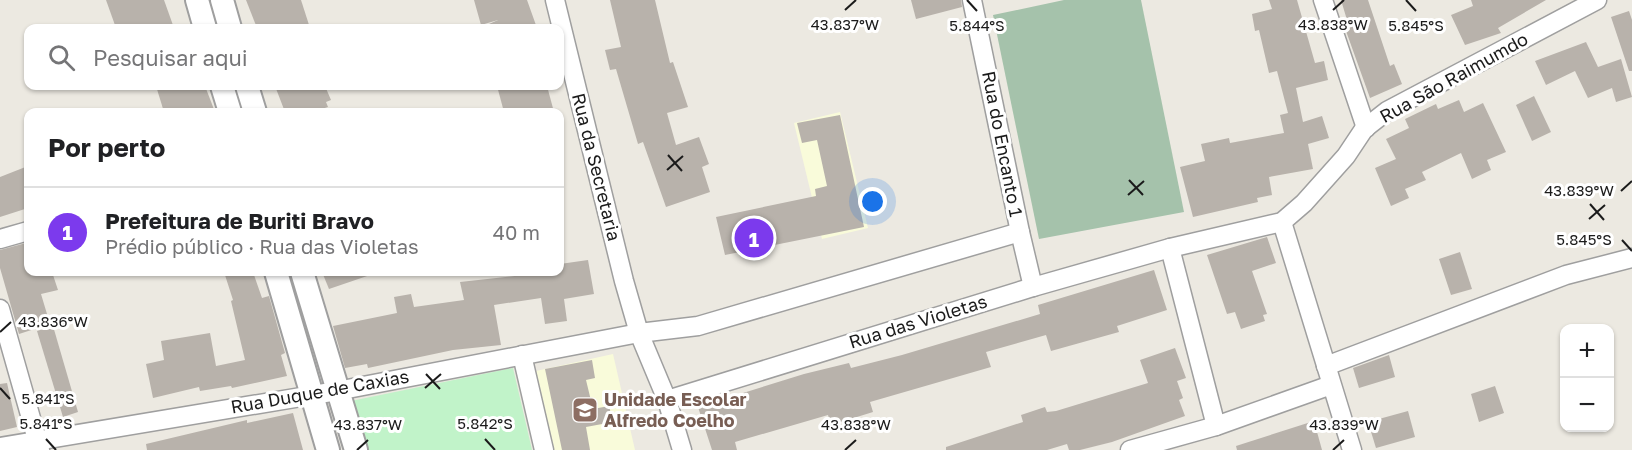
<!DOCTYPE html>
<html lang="pt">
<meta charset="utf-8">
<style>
:root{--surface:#fff;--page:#f6f6f6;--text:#202124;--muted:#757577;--line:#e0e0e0;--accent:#7c3aed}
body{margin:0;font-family:"Golos Text",sans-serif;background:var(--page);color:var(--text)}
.controls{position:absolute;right:18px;bottom:18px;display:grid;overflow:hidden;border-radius:12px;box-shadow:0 2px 4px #0004}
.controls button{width:54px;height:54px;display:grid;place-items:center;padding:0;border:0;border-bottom:2px solid var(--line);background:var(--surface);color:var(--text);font:30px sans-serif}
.you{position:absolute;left:873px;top:202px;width:21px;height:21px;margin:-15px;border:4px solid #fff;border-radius:50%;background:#1a73e8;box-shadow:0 0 0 9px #1a73e833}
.badge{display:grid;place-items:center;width:39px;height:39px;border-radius:50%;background:var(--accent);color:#fff;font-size:20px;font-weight:700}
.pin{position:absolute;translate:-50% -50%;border:3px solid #fff;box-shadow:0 2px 6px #0006}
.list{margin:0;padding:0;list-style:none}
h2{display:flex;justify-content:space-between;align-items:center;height:78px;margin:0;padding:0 24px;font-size:26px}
h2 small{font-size:20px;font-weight:400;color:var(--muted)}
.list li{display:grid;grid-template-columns:39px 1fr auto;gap:18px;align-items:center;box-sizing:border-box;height:90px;padding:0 24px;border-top:2px solid var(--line)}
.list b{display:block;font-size:22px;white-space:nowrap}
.list p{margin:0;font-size:20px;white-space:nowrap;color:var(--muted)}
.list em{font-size:20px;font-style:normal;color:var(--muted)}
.icon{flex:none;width:33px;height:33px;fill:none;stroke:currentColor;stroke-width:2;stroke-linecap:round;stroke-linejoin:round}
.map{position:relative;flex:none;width:1632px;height:450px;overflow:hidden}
.search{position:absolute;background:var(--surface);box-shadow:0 2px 4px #0004;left:24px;top:24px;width:540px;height:66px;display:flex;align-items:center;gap:15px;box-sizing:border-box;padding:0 21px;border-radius:12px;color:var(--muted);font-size:22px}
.panel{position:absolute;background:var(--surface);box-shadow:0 2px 4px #0004;left:24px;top:108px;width:540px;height:168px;border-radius:12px}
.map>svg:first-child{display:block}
.education{fill:#f9fbda}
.cemetery{fill:#a5c2ab}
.park{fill:#c1f3c9}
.building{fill:#b8b2ab}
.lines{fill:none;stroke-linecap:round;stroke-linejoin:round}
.minor-casing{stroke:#9f9f9f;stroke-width:21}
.tertiary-casing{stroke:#9f9f9f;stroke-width:26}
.minor{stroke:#fff;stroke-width:18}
.tertiary{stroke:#fff;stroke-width:22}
.ticks{fill:none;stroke:#1b1b1b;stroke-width:2}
.labels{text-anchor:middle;stroke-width:6;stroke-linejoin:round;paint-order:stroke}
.street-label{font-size:18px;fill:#1b1b1b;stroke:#fff}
.education-label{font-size:18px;font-weight:bold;fill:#785e54;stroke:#fff;text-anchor:start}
.ticks-label{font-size:15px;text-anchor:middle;fill:#1b1b1b;stroke:#fff;stroke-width:6;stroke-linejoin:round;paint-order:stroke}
</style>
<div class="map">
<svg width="1632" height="450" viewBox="0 0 1632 450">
<rect width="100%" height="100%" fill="#ece9e1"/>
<g class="education">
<polygon points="840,112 868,228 822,239 794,123"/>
<polygon points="613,354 635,450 554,450 536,371"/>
</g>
<polygon class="cemetery" points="1064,0 1141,0 1184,212 1039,239 993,15"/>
<polygon class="park" points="513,368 532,450 366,450 351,401"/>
<g class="building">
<polygon points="106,0 164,0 174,28 116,28"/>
<polygon points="246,0 301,0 310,28 257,28"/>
<polygon points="474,0 527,0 537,28 490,28 489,24 498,20 481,25"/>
<polygon points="610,0 655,0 670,63 673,62 688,107 667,113 676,145 699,137 709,164 702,167 710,192 666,207 643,142 638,144 616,69 610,70 605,50 621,47"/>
<polygon points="911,0 961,0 962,7 916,19"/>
<polygon points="1269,0 1297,0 1315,63 1324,61 1328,80 1296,88 1303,122 1322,116 1329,138 1308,144 1313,169 1269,177 1272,195 1257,198 1258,202 1193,217 1180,167 1205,161 1201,144 1229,138 1230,143 1284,133 1280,115 1288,113 1277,71 1269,73 1259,30 1255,31 1252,14 1272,9"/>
<polygon points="1341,0 1368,0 1390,66 1394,64 1402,84 1370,98 1346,31 1350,30"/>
<polygon points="1471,0 1546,0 1498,28 1501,33 1465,45 1451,15 1473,6"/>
<polygon points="1629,11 1632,20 1632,71 1629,71 1611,17"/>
<polygon points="1586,42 1598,67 1621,59 1632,97 1616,102 1612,88 1588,98 1575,71 1546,85 1535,61"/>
<polygon points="156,86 205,86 215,112 164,112"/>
<polygon points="275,86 325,86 331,100 326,102 328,107 312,112 285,112"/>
<polygon points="497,86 547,86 554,112 504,112"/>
<polygon points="1534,96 1551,132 1532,141 1516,105"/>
<polygon points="1459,100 1464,112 1483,103 1506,152 1487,160 1491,170 1472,179 1461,153 1422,172 1426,180 1405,189 1409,198 1391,206 1375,168 1396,159 1386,139 1409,128 1405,119 1436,104 1438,109"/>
<polygon points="840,115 864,227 725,255 716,217 816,196 815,189 827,186 817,140 802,143 797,123"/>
<polygon points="28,166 28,208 0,217 0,177"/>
<polygon points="1267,237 1276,263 1252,271 1267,314 1263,315 1265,321 1241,329 1235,312 1227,314 1207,255"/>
<polygon points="26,243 28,272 52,272 58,290 41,294 50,324 19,334 0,268 0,250"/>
<polygon points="1460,252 1472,289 1451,295 1439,259"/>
<polygon points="588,260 594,294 564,299 567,321 545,324 541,298 494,305 501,345 453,350 368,368 367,364 345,368 333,326 397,313 394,297 411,294 414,307 464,300 460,282 532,274 531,272 560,272 560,264"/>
<polygon points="1154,270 1167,310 1117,326 1119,332 1051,351 1046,335 986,352 991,367 870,402 873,412 831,425 828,415 735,442 737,450 712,450 698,407 804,374 849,363 851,368 902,355 1040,314 1038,305"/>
<polygon points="224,272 253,272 262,298 269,296 285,353 281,355 287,376 232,388 231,386 200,391 199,387 153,398 146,364 164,360 161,341 210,333 216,366 245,360 231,301 233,300"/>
<polygon points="322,272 372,272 373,274 329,289"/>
<polygon points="53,326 78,412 63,417 37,331"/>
<polygon points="1175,348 1186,378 1177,381 1183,398 1179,400 1185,416 1112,442 1080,450 1069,450 1067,444 1047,450 946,450 946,447 1023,422 1021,415 1045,407 1047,412 1056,411 1148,383 1140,360"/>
<polygon points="1389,355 1395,377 1359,388 1353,368"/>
<polygon points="592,360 595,378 586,380 593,409 609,406 613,422 586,427 590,450 562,450 545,369"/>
<polygon points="7,383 17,427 0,431 0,384"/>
<polygon points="1495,386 1504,413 1479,422 1471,394"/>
<polygon points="1408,411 1415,437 1376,448 1368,422"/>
<polygon points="293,413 303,450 147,450 146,444 247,420 247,423"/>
<polygon points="1314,421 1322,450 1237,450 1236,446"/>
</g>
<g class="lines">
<g class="minor-casing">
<g id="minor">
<polyline points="555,0 624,281 639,333 667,400 682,450"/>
<polyline points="972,0 1020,232 1033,287"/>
<polyline points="1323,0 1366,128"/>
<polyline points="1282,222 1352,450"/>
<polyline points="0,239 28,231"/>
<polyline points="1170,248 1216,426"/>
<polyline points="0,309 40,450"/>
<polyline points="522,355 544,450"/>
<polyline points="1326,366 1566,275 1632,258"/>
<polyline points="667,400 1033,287 1170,248 1282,222 1304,203 1346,156 1364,129 1387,111 1597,0"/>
<polyline points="0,447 337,391 639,333 698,326 1020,232"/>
<polyline points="1130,450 1216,426 1331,385"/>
</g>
</g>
<g class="tertiary-casing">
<g id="tertiary">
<polyline points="197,0 205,28"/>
<polyline points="222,0 230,28"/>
<polyline points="222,86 230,112"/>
<polyline points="247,86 255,112"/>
<polyline points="276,272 328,450"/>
<polyline points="302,272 356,450"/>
</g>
</g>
<use href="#minor" class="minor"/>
<use href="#tertiary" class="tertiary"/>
</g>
<path class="ticks" d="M967,0L977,11M1406,0L1416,11M845,10L856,0M1333,10L1344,0M668,155L682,171M667,170L683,156M1129,180L1143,195M1621,191L1632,181M1128,195L1144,181M1590,204L1604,220M1589,219L1605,205M1622,240L1632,251M0,332L11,322M426,374L440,389M0,388L10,399M425,388L441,374M46,439L56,450M485,439L495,450M357,450L368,440M845,450L856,440M1333,450L1344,440"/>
<defs>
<g id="school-square" transform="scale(1.35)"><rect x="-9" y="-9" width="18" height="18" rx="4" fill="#8d6e63" stroke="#fff"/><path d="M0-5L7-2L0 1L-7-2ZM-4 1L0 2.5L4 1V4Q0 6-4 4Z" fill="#fff"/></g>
</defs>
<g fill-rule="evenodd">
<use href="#school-square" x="585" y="410"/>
</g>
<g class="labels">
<g class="street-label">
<text transform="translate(1454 78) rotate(-29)" y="6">Rua São Raimumdo</text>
<text transform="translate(1002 144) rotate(79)" y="6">Rua do Encanto 1</text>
<text transform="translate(596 167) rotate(76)" y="6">Rua da Secretaria</text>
<text transform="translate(918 322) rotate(-17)" y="6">Rua das Violetas</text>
<text transform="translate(320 392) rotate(-10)" y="6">Rua Duque de Caxias</text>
</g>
<g class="education-label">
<text x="604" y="406">Unidade Escolar<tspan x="604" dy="21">Alfredo Coelho</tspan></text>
</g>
</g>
<g class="ticks-label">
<text x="1333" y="30">43.838°W</text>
<text x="845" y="30">43.837°W</text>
<text x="977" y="31">5.844°S</text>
<text x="1416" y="31">5.845°S</text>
<text x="1579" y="196">43.839°W</text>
<text x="1584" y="245">5.845°S</text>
<text x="53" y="327">43.836°W</text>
<text x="48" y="404">5.841°S</text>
<text x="46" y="429">5.841°S</text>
<text x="485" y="429">5.842°S</text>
<text x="368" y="430">43.837°W</text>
<text x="856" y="430">43.838°W</text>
<text x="1344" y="430">43.839°W</text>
</g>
</svg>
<div class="controls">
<button>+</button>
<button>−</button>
</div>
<div class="you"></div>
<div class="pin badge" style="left:754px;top:238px">1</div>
<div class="search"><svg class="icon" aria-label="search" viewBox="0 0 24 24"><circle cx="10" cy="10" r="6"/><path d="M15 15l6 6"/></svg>Pesquisar aqui</div>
<section class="panel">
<h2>Por perto<small></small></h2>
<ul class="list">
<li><span class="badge">1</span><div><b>Prefeitura de Buriti Bravo</b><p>Prédio público · Rua das Violetas</p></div><em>40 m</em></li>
</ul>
</section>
</div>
